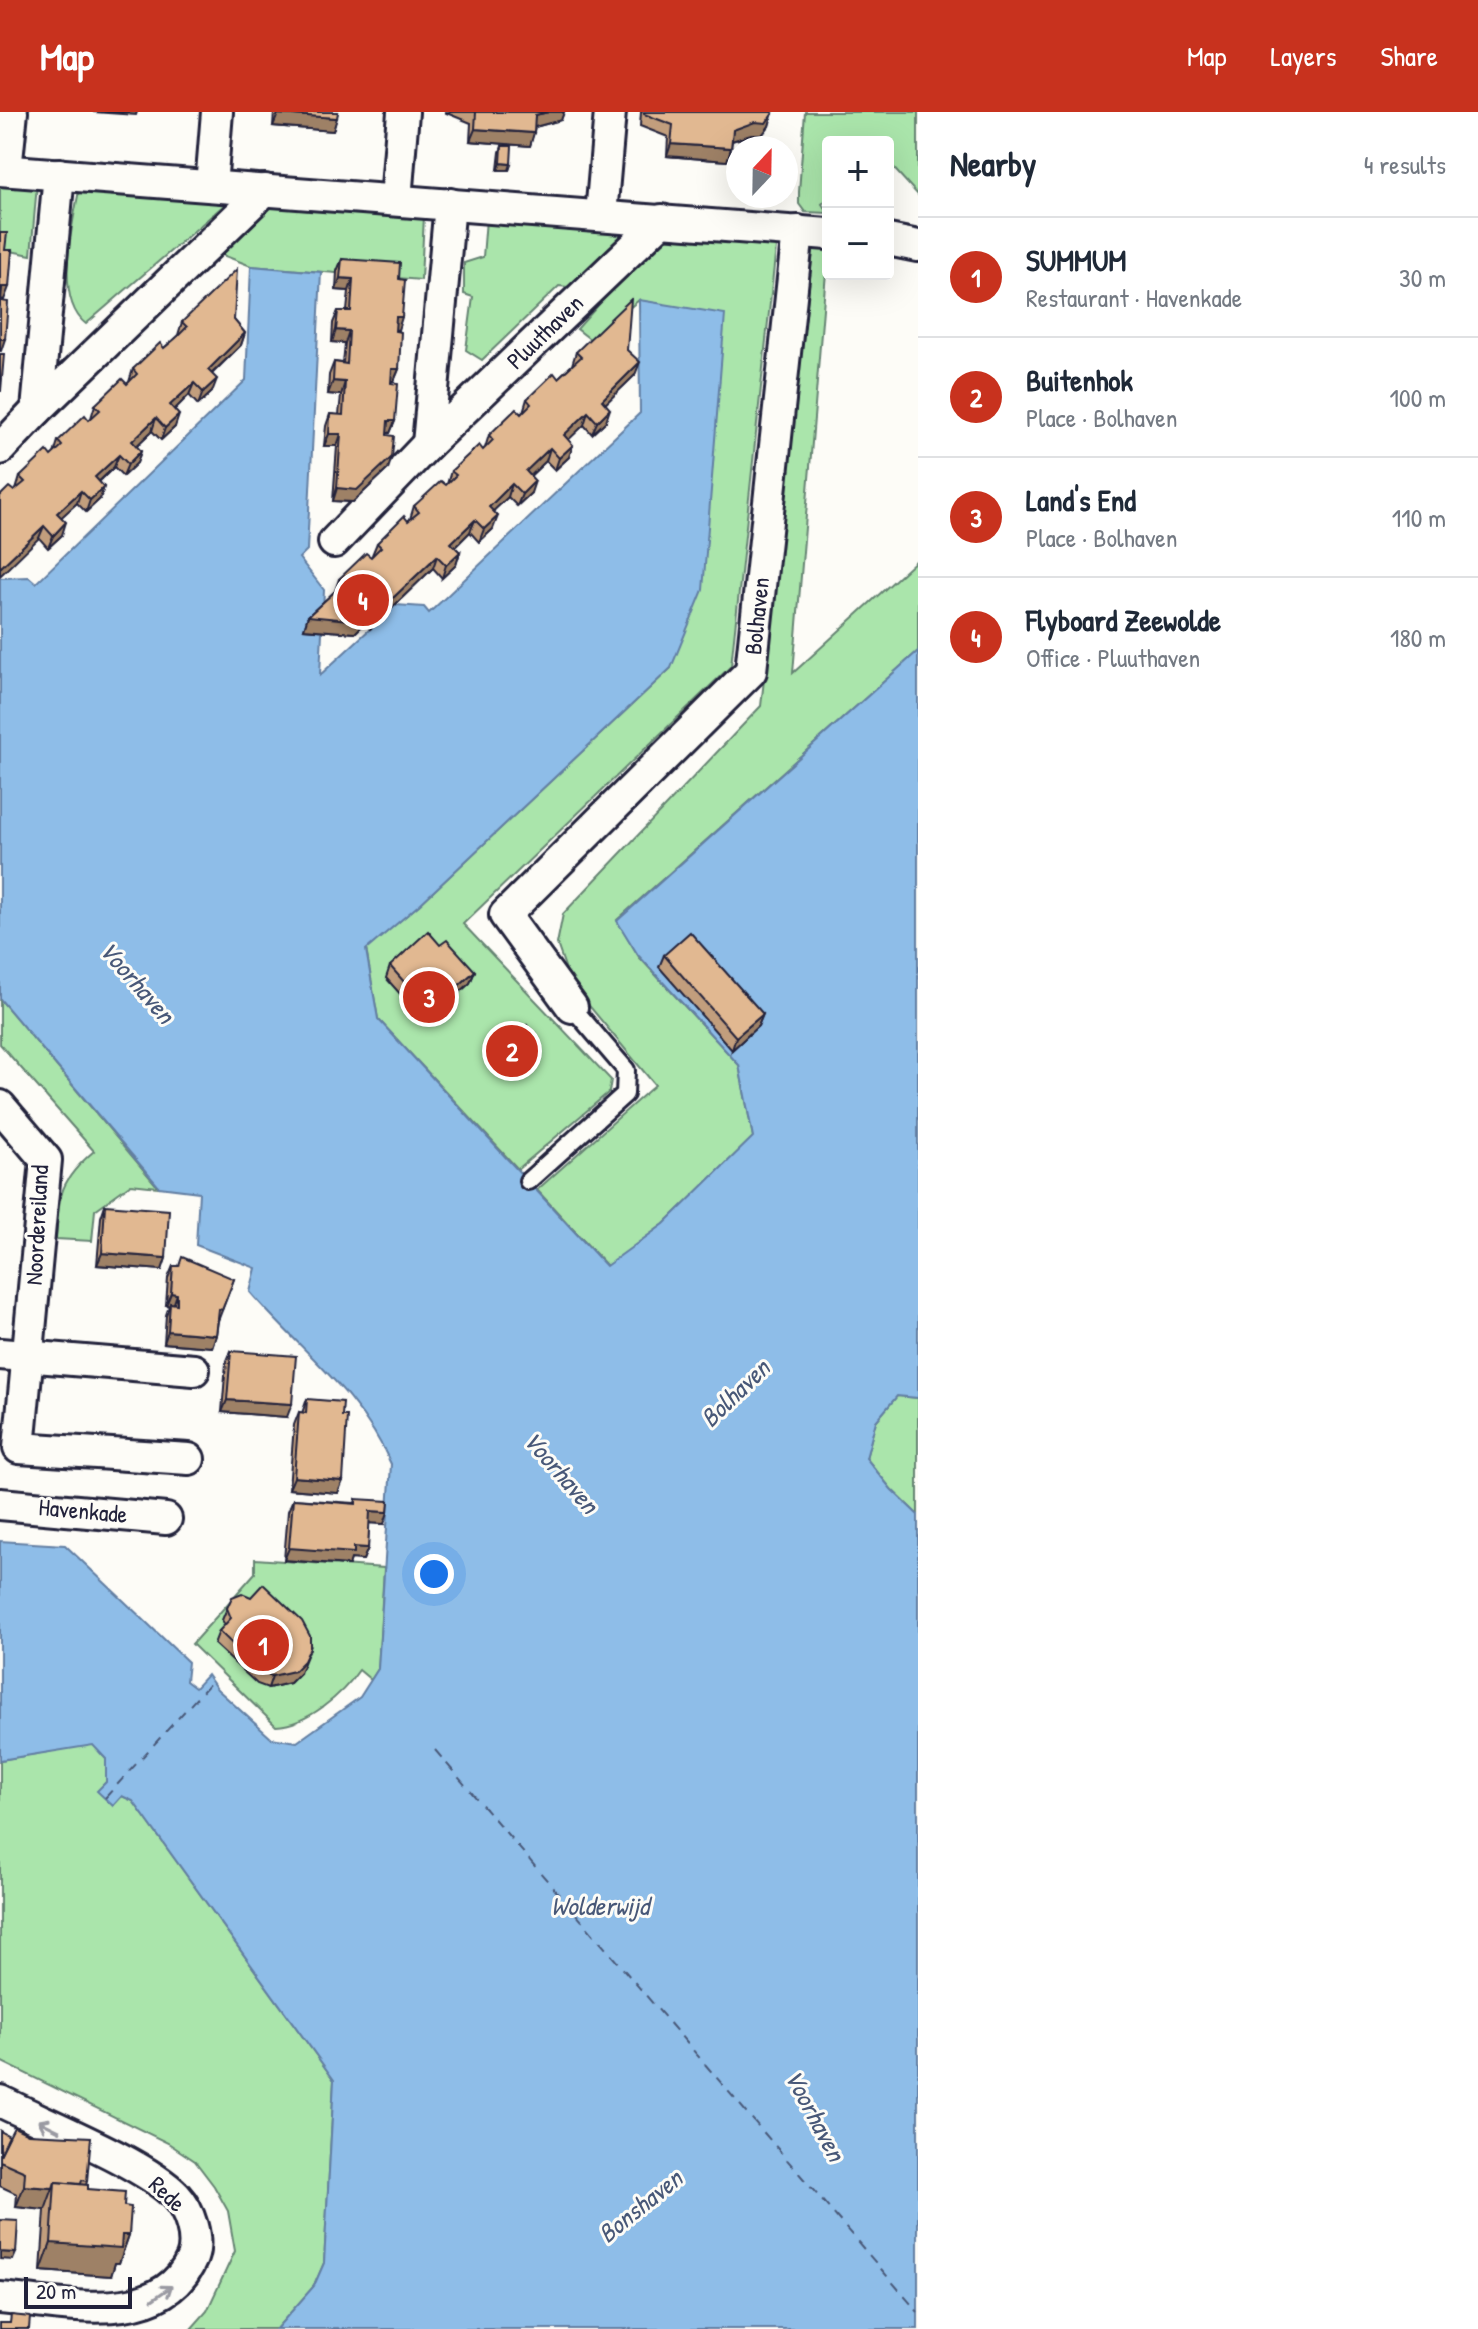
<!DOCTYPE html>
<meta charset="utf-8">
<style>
:root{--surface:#fff;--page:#f6f6f7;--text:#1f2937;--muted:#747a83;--line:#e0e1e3;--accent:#c8321e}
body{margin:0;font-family:"Patrick Hand",sans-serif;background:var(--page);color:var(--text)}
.controls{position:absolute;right:24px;top:24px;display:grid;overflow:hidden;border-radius:8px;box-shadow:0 8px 32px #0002}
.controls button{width:72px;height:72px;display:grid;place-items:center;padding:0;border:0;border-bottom:2px solid var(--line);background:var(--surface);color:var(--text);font:40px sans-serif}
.compass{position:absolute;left:726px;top:24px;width:72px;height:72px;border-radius:50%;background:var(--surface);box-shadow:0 8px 32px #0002;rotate:22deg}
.scale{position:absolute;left:24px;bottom:20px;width:108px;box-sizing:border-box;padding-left:8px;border:4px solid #22223b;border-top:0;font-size:22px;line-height:28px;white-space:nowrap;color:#22223b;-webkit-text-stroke:6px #fdfcf7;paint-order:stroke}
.you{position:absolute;left:434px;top:1462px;width:28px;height:28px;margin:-20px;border:6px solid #fff;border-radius:50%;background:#1a73e8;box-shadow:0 0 0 12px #1a73e833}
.badge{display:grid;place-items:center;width:52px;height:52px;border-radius:50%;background:var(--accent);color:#fff;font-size:26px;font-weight:700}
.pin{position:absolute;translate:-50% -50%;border:4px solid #fff;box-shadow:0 2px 8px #0006}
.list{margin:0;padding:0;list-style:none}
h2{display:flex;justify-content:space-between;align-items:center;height:104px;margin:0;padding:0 32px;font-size:34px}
h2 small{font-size:26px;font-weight:400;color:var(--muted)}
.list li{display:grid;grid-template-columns:52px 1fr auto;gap:24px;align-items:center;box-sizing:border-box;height:120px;padding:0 32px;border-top:2px solid var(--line)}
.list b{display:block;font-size:30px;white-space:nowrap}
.list p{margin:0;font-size:26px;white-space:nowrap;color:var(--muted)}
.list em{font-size:26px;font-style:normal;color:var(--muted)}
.map{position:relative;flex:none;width:918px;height:2217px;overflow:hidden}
header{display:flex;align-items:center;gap:48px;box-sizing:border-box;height:112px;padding:0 40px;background:var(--accent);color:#fff}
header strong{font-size:38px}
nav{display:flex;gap:44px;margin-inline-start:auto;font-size:28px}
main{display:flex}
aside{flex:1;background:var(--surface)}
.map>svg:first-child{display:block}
.green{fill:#aae5ab;stroke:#668473;stroke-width:2}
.water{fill:#8ebde8;stroke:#637fa3;stroke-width:2}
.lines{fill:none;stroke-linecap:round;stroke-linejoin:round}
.ferry{stroke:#485878;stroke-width:2;stroke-dasharray:10 8;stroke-linecap:butt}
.lane-casing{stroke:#22223b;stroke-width:22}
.street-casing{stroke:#22223b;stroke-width:36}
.lane{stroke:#fdfcf7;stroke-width:16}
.street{stroke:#fdfcf7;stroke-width:30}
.wall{fill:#c29e7d;stroke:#22223b;stroke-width:2}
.shaded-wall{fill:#9e8166;stroke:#22223b;stroke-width:2}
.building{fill:#e1b891;stroke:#22223b;stroke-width:2}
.oneway{stroke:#9a9aa2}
.labels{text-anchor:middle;stroke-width:6;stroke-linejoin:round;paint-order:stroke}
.street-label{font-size:24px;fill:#22223b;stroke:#fdfcf7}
.water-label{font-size:26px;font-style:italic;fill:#485878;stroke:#fdfcf7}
</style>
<header>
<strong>Map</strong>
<nav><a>Map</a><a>Layers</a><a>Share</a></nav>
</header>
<main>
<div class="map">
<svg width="918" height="2217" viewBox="0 0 918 2217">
<rect width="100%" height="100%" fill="#fdfcf7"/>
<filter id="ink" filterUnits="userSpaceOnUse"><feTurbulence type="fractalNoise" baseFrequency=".0125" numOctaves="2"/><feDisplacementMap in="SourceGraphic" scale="16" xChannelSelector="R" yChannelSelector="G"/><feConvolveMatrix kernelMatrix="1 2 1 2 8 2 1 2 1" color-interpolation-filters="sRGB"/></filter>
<g filter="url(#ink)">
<g class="green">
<polygon points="805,0 918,0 918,83 888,50 888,30 828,30 828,86 822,92 828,101 805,100 799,92 799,80"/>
<polygon points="0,69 37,72 31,143 0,137"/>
<path d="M80,74L238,81L86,212C53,187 73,109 80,74Z"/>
<polygon points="268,89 424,103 421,168 251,154 220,142"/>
<polygon points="486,107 639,114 577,176 559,174 482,248 466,238 473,185 464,182 464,151 483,145"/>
<polygon points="667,116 773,127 776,135 731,554 463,812 611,968 609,980 518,1057 378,907 366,837 420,792 671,556 639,188 591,228 577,217"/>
<polygon points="814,130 828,136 793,561 918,447 918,539 617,808 639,845 739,953 753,1025 664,1112 607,1154 537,1078 655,973 571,872 557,832 563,802 761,594"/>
<path d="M0,887L158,1075L131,1072L95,1098L92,1129L56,1127C59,1083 59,1069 94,1039L0,932Z"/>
<polygon points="897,1284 918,1286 918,1403 891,1377 866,1346 876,1309"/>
<path d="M255,1447L384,1456L378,1557L371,1568L359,1558C342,1583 307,1613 276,1614L192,1532L255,1461Z"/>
<polygon points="93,1632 106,1647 106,1670 98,1679 113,1693 122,1684 133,1689 334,1968 324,2151 314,2174 276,2217 191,2217 207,2199 235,2139 228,2099 214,2074 195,2049 168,2031 0,1949 0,1648"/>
</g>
<path class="water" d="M251,154L321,160L307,438L299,446L324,478L320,563L396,493L424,495L429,501L640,301L639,188L725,202L703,478L671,556L420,792L366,838L378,907L606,1154L664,1112L753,1025L739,953L638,843L617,809L918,539V1286L897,1284L876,1309L866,1346L891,1377L918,1403V2217H276L314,2174L324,2151L334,1968L133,1689L122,1684L113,1694L97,1679L106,1670V1647L93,1633L0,1648V1429L65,1433L188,1550L186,1569L195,1576L207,1563L217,1577L271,1626L297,1630L360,1585L378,1557L391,1352C361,1282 299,1237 250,1180L256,1156L196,1133L199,1080L159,1075L0,887V466L29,465L36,471L246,268Z"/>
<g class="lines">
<g class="ferry">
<polyline points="435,1638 918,2200"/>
<polyline points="105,1686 213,1568"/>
</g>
<g class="lane-casing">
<polyline id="lane" points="528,1069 625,982 626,958 572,895"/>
</g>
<g class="street-casing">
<g id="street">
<polyline points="0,58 828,122"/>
<polyline points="6,58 12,0"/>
<polyline points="59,62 37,298 265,78"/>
<polyline points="211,74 217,0"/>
<polyline points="396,88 403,0"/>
<polyline points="450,92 428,332 662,108"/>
<polyline points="601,103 610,0"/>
<polyline points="888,128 918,134"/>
<polyline points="0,337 37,298"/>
<polyline points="334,430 428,332"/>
<polyline points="572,895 505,803 751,559 798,119"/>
<polyline points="0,994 46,1048 19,1336 189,1347"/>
<polyline points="0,1242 194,1258"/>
<polyline points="0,1392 166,1407"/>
<path d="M0,1989C44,2011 146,2052 176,2084C190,2099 199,2127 192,2146C162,2217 61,2191 0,2186"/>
</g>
</g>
<use href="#lane" class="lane"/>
<use href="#street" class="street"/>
</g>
<g class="wall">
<polygon points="274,0 338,0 333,19 273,14"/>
<polygon points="444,0 564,0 561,8 535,15 530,34 470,29 471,11"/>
<polygon points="641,0 772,0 769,14 762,23 751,23 732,29 731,36 727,49 667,44 668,25 640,14"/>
<polygon points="502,34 511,52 509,58 498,58 500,40"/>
<polygon points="342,147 399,167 398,218 395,218 399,257 394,269 391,269 395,309 390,321 387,321 388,357 353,390 333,389 337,334 324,334 326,314 330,302 339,303 341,283 328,282 329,263 334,250 343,251 345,231 332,230 333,211 338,199 347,199 349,179 336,178 337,159"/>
<polygon points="234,208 245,221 241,233 212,262 212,280 198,293 189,283 174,298 175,315 161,328 152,319 136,334 141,339 137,351 123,364 114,355 99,370 104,375 100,387 86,400 77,391 61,405 62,423 48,436 39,426 14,379 16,378 20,365 54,342 58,329 91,306 95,293 127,272 129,270 133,257 164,236 178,223 182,210"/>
<polygon points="627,238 635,263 605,292 606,309 592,322 584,313 568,327 569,345 555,358 546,349 530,364 531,381 517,394 508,385 493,399 493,417 479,430 470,420 455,435 460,440 456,453 442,466 433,456 370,517 365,511 355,521 304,517 308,504 335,479 339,467 371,445 372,443 377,431 410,407 414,394 447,372 451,359 483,338 485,336 489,323 523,300 527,287 558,266 572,253 576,240"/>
<polygon points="440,833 475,859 470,871 426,911 386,866 390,854"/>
<polygon points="664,843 763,902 758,914 732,938 659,855"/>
<polygon points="535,923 533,929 500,959 491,948 493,942"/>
<polygon points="105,1093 166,1146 162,1158 97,1153 101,1105"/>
<polygon points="173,1154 234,1167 218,1209 216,1223 212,1235 164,1231 166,1203 169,1194 166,1193 168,1166"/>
<polygon points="231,1239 287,1305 222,1300 226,1251"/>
<polygon points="307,1287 342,1304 338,1381 289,1377 294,1313 299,1300 302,1301"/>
<polygon points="293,1387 355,1391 356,1387 384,1412 369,1411 368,1436 363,1448 351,1447 349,1453 284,1448 288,1399"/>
<polygon points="227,1496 300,1561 290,1571 268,1576 257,1572 214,1532 219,1519 225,1513 222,1508"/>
<polygon points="0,2019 87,2069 86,2073 88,2077 124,2094 129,2123 119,2151 115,2151 111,2164 41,2159 45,2098 16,2095 17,2082 0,2074"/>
</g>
<g class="shaded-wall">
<polygon points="93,0 137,0 136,3"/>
<polygon points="549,0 564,0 561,8 531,16 535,3"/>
<polygon points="773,1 769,14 762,23 751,23 728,30 733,18"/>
<polygon points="278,2 337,6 333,19 273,14"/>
<polygon points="475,17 534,21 530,34 470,29"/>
<polygon points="671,32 731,36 727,49 667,44"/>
<polygon points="501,51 511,52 509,58 498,58"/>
<polygon points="340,166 353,167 349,179 336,178"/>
<polygon points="2,175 9,175 4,188 0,187"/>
<polygon points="396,205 402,205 398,218 391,217"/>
<polygon points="336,218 349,219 345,231 332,230"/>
<polygon points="245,221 241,233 203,270 208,258"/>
<polygon points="0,227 5,227 1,239 0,239"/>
<polygon points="640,250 635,263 597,300 602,288"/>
<polygon points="392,257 399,257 394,269 388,269"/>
<polygon points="217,267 212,280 198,293 203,280"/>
<polygon points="333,269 345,270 341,283 328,282"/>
<polygon points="194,271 189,283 166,306 170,293"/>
<polygon points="610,297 606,309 592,322 597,310"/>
<polygon points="588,300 584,313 560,336 564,323"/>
<polygon points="179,303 175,315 161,328 165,316"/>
<polygon points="156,306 152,319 128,342 132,329"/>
<polygon points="388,309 395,309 390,321 384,321"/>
<polygon points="329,322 341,322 337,334 324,334"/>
<polygon points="573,333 569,345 555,358 559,346"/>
<polygon points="550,336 546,349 522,372 526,359"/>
<polygon points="141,339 137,351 123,364 128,352"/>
<polygon points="119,343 114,355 90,378 95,365"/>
<polygon points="392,345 388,357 353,390 333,389 337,376"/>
<polygon points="535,369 531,381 517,394 522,382"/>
<polygon points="512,372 508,385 485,407 489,395"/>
<polygon points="104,375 100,387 86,400 90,388"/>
<polygon points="81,379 77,391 53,413 57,401"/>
<polygon points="498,404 493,417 479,430 484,417"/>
<polygon points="475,408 470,420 447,443 451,431"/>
<polygon points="66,410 62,423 48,436 53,424"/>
<polygon points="44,414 39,426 0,464 0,456"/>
<polygon points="460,440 456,453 442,466 446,453"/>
<polygon points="437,444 433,456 370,517 374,504"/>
<polygon points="369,499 365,511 355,521 304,517 308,504"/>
<polygon points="475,859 470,871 426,911 430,899"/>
<polygon points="763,902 758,914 732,938 736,925"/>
<polygon points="535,923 533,929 500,959 502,952"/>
<polygon points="102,1141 166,1146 162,1158 97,1153"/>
<polygon points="171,1181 177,1182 173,1194 166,1193"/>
<polygon points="168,1219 216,1223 212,1235 164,1231"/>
<polygon points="227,1288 292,1292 287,1305 222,1300"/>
<polygon points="294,1365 343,1369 338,1381 289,1377"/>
<polygon points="370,1399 388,1400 384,1412 366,1411"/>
<polygon points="354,1435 368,1436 363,1448 351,1447 349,1453 284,1448 289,1436"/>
<polygon points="310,1536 300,1561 290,1571 268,1576 272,1564"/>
<polygon points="24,2074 53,2076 45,2098 16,2095"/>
<polygon points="122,2123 129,2123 119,2151 115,2151 111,2164 41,2159 51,2131"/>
<polygon points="0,2140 16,2141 13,2148 0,2147"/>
</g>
<g class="building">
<polygon points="278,0 338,0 337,6 278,2"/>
<polygon points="476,0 549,0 535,3 534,21 475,17"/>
<polygon points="644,0 772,0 773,1 766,11 755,10 733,18 731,36 671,32 673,13 644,2"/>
<polygon points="502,34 512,34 511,52 501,51"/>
<polygon points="0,121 7,121 5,138 12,138 9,175 2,175 1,189 8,190 5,227 0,227"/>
<polygon points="342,147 400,151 399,167 405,168 402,205 396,205 395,219 401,220 399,257 392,257 391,271 398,272 395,309 388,309 387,323 394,324 392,345 357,378 337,376 341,322 329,322 330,302 343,303 345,270 333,269 334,250 347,252 349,219 336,218 338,199 351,199 353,167 340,166"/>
<polygon points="237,157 234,208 245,221 208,258 217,267 203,280 194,271 170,293 179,303 165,316 156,306 132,329 141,339 128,352 119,343 95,365 104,375 90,388 81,379 57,401 66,410 53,424 44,414 0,456 0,384 9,375 14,379 25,370 20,365 47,339 51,344 62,334 58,329 85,303 89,308 100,298 95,293 122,267 127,272 137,262 133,257 160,231 164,236 176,226 187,215 182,210"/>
<polygon points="631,187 627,238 640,250 602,288 610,297 597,310 588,300 564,323 573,333 559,346 550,336 526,359 535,369 522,382 512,372 489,395 498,404 484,417 475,408 451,431 460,440 446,453 437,444 374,504 369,499 359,509 308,504 343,472 339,467 366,441 371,445 381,435 377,431 404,404 408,409 419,400 414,394 441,369 446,373 456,363 451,359 479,333 483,338 493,328 489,323 516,297 521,302 531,292 527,287 554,261 558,266 581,245 576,240"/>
<polygon points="0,242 4,242 1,279 0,279"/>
<polygon points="428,819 440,833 447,828 475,859 430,899 390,854"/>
<polygon points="690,820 763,902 736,925 664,843"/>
<polygon points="527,913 535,923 502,952 493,942"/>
<polygon points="105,1093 169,1098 166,1146 102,1141"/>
<polygon points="182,1145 234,1167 222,1198 219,1197 216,1223 168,1219 170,1191 177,1192 177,1182 171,1181 173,1154 179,1154"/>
<polygon points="231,1239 296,1244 292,1292 227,1288"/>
<polygon points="307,1287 343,1290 342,1304 347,1304 343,1369 294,1365 299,1300 306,1301"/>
<polygon points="293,1387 356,1392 356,1387 389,1389 388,1400 370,1399 368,1436 354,1435 354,1441 289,1436"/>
<polygon points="263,1472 302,1509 310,1524 310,1536 304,1549 294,1559 272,1564 261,1560 219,1519 231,1506 227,1496 232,1485 242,1481 251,1485"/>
<polygon points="14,2015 28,2022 91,2025 87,2069 82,2068 81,2072 55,2070 53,2076 24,2074 25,2060 0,2049 0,2043"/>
<polygon points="0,2019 9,2024 0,2043"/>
<polygon points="55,2070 88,2073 88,2077 125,2080 124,2094 131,2095 129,2123 122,2123 121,2136 51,2131"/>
<polygon points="0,2108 18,2109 16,2141 0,2140"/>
<polygon points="11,2203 30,2205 29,2217 0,2217 0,2211 10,2211"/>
</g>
<defs><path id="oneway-shaft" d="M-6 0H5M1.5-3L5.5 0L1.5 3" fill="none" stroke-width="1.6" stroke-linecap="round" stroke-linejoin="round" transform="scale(2)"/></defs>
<g class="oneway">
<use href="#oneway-shaft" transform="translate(49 2014) rotate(-154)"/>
<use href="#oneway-shaft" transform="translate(162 2181) rotate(-35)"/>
</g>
</g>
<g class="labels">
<g class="street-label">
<text transform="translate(545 220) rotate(-44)" y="8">Pluuthaven</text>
<text transform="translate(757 504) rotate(-84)" y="8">Bolhaven</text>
<text transform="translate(37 1113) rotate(-87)" y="8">Noordereiland</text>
<text transform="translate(83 1399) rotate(5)" y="8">Havenkade</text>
<text transform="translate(167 2082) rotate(43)" y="8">Rede</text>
</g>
<g class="water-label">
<text transform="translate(137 870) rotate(49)" y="9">Voorhaven</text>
<text transform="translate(735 1281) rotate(-44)" y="9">Bolhaven</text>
<text transform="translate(561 1360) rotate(49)" y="9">Voorhaven</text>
<text x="600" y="1803">Wolderwijd</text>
<text transform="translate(815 2003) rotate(62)" y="9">Voorhaven</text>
<text transform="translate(640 2094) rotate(-39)" y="9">Bonshaven</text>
</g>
</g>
</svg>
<div class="controls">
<button>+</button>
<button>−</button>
</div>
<svg class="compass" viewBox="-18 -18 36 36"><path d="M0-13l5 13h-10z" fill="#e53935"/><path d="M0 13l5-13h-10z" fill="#747a83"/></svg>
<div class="scale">20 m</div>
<div class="you"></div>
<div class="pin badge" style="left:263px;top:1533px">1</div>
<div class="pin badge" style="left:512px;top:939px">2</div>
<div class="pin badge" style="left:429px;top:885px">3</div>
<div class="pin badge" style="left:363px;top:488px">4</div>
</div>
<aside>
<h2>Nearby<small>4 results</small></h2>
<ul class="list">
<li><span class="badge">1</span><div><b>SUMMUM</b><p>Restaurant · Havenkade</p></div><em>30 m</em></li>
<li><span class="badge">2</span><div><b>Buitenhok</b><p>Place · Bolhaven</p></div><em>100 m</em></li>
<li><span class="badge">3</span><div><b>Land's End</b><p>Place · Bolhaven</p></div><em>110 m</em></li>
<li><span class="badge">4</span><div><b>Flyboard Zeewolde</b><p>Office · Pluuthaven</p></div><em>180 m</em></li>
</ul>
</aside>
</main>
